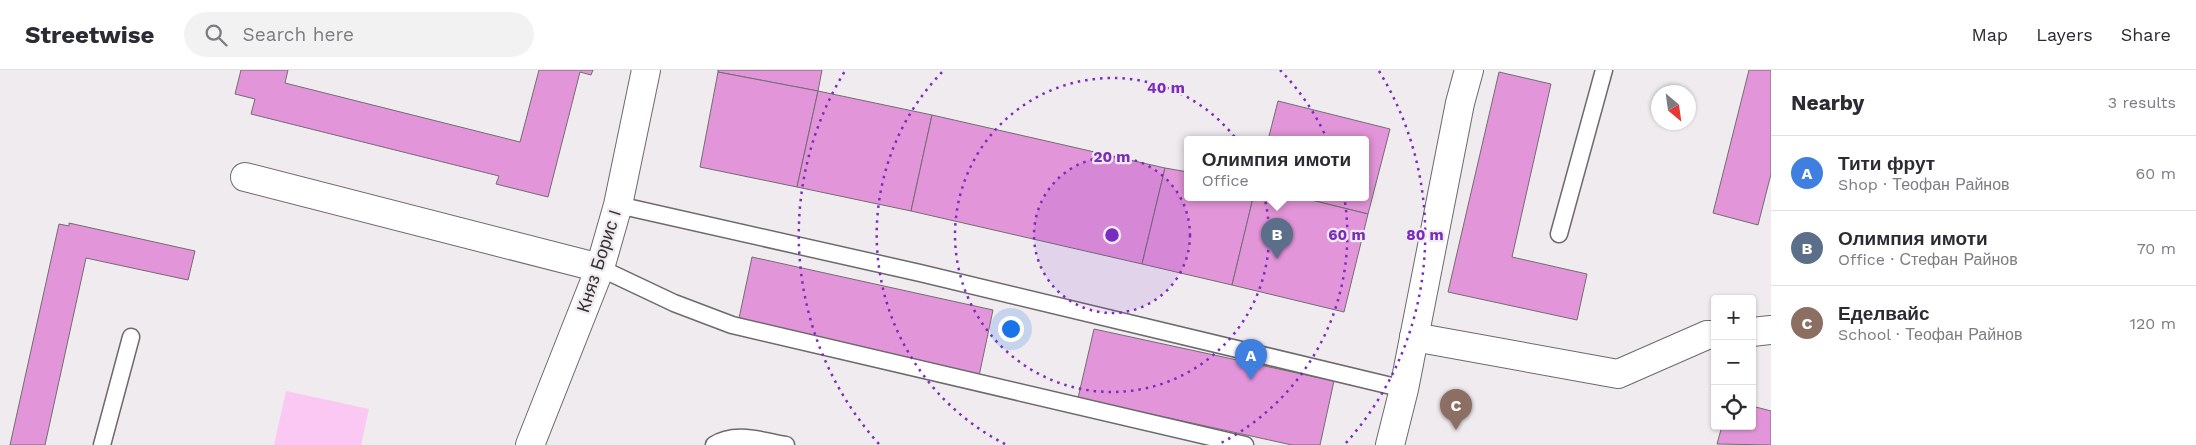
<!DOCTYPE html>
<meta charset="utf-8">
<style>
:root{--surface:#fff;--page:#f2f2f3;--text:#2b2b33;--muted:#7c7c81;--line:#e1e1e2;--accent:#7c3aed}
body{margin:0;font-family:"Work Sans",sans-serif;background:var(--page);color:var(--text)}
.controls{position:absolute;right:15px;bottom:15px;display:grid;overflow:hidden;border-radius:5px;box-shadow:0 1px 4px #0004}
.controls button{width:45px;height:45px;display:grid;place-items:center;padding:0;border:0;border-bottom:1px solid var(--line);background:var(--surface);color:var(--text);font:25px sans-serif}
.compass{position:absolute;left:1651px;top:15px;width:45px;height:45px;border-radius:50%;background:var(--surface);box-shadow:0 1px 4px #0004;rotate:151deg}
.you{position:absolute;left:1010px;top:258px;width:18px;height:18px;margin:-12px;border:4px solid #fff;border-radius:50%;background:#1a73e8;box-shadow:0 0 0 8px #1a73e833}
.badge{display:grid;place-items:center;width:32px;height:32px;border-radius:50%;background:var(--accent);color:#fff;font-size:16px;font-weight:700}
.pin{position:absolute;translate:-50% -41px;filter:drop-shadow(0 1px 2px #0008)}
.pin::after{content:'';position:absolute;top:26px;width:18px;height:15px;background:inherit;clip-path:polygon(0 0,100% 0,50% 100%)}
.popup{position:absolute;left:1184px;top:66px;width:185px;height:65px;box-sizing:border-box;display:grid;place-content:center;border-radius:5px;background:var(--surface);filter:drop-shadow(0 1px 4px #0005);font-size:16px;white-space:nowrap;color:var(--muted)}
.popup b{font-size:19px;color:var(--text)}
.popup::after{content:'';position:absolute;left:50%;top:100%;margin-left:-10px;border:10px solid transparent;border-top-color:var(--surface)}
.list{margin:0;padding:0;list-style:none}
h2{display:flex;justify-content:space-between;align-items:center;height:65px;margin:0;padding:0 20px;font-size:21px}
h2 small{font-size:16px;font-weight:400;color:var(--muted)}
.list li{display:grid;grid-template-columns:32px 1fr auto;gap:15px;align-items:center;box-sizing:border-box;height:75px;padding:0 20px;border-top:1px solid var(--line)}
.list b{display:block;font-size:19px;white-space:nowrap}
.list p{margin:0;font-size:16px;white-space:nowrap;color:var(--muted)}
.list em{font-size:16px;font-style:normal;color:var(--muted)}
.icon{flex:none;width:28px;height:28px;fill:none;stroke:currentColor;stroke-width:2;stroke-linecap:round;stroke-linejoin:round}
.map{position:relative;flex:none;width:1771px;height:375px;overflow:hidden}
header{display:flex;align-items:center;gap:30px;box-sizing:border-box;height:70px;padding:0 25px;background:var(--surface);border-bottom:1px solid var(--line)}
header strong{font-size:24px}
nav{display:flex;gap:28px;margin-inline-start:auto;font-size:18px}
.search{width:350px;height:45px;background:var(--page);display:flex;align-items:center;gap:12px;box-sizing:border-box;padding:0 18px;border-radius:28px;color:var(--muted);font-size:19px}
main{display:flex}
aside{flex:1;background:var(--surface)}
.map>svg:first-child{display:block}
.green{fill:#fac8f2}
.building{fill:#e395d9;stroke:#726d71}
.lines{fill:none;stroke-linecap:round;stroke-linejoin:round}
.lane-casing{stroke:#6e696d;stroke-width:19}
.street-casing{stroke:#6e696d;stroke-width:30}
.secondary-casing{stroke:#6e696d;stroke-width:30}
.lane{stroke:#fff;stroke-width:16}
.street{stroke:#fff;stroke-width:28}
.secondary{stroke:#fff;stroke-width:28}
.ring{fill:none;stroke:#7b2cbf;stroke-width:2.5;stroke-dasharray:2.5 5}
.labels{text-anchor:middle;stroke-width:4.5;stroke-linejoin:round;paint-order:stroke}
.street-label{font-size:18px;fill:#333133;stroke:#f0ebef}
.centre{fill:#7b2cbf;stroke:#f0ebef;stroke-width:2.5}
.ring-label{font-size:15px;text-anchor:middle;font-weight:bold;fill:#7b2cbf;stroke:#f0ebef;stroke-width:4.5;stroke-linejoin:round;paint-order:stroke}
</style>
<header>
<strong>Streetwise</strong>
<div class="search"><svg class="icon" aria-label="search" viewBox="0 0 24 24"><circle cx="10" cy="10" r="6"/><path d="M15 15l6 6"/></svg>Search here</div>
<nav><a>Map</a><a>Layers</a><a>Share</a></nav>
</header>
<main>
<div class="map">
<svg width="1771" height="375" viewBox="0 0 1771 375">
<rect width="100%" height="100%" fill="#f0ebef"/>
<polygon class="green" points="286,321 369,339 361,375 274,375"/>
<g class="building">
<polygon points="241,0 288,0 285,13 520,72 539,0 593,0 591,5 580,2 548,127 496,114 499,106 251,44 255,29 235,24"/>
<polygon points="718,0 822,0 818,21 718,2"/>
<polygon points="1749,0 1771,0 1771,104 1758,155 1713,143"/>
<polygon points="718,2 818,21 797,117 700,97"/>
<polygon points="1499,2 1551,14 1512,187 1587,204 1577,250 1448,222"/>
<polygon points="818,21 932,45 911,141 797,117"/>
<polygon points="1278,31 1390,59 1368,144 1303,128 1366,128 1366,70 1268,70"/>
<polygon points="932,45 1165,98 1142,194 911,141"/>
<polygon points="1165,98 1188,102 1188,128 1253,128 1232,215 1142,194"/>
<polygon points="1253,128 1303,128 1368,144 1344,242 1232,215"/>
<polygon points="69,153 195,181 188,210 86,188 45,375 10,375 59,154 69,156"/>
<polygon points="752,187 993,240 979,306 738,253"/>
<polygon points="1094,259 1334,311 1320,375 1292,375 1078,328"/>
<polygon points="1752,336 1771,341 1771,375 1717,374 1722,356 1752,356"/>
</g>
<g class="lines">
<g class="lane-casing">
<g id="lane">
<polyline points="618,135 920,203 1404,319"/>
<polyline points="1559,164 1604,0"/>
<polyline points="600,198 674,233 732,255 1245,375"/>
<polyline points="102,375 131,267"/>
<path d="M714,375C735,361 762,371 786,375"/>
</g>
</g>
<g class="street-casing">
<g id="street">
<polyline points="245,107 600,198"/>
<polyline points="1752,262 1771,260"/>
<polyline points="1414,267 1618,304 1707,265 1715,265"/>
<polyline points="1390,375 1404,319 1460,33 1469,0"/>
</g>
</g>
<g class="secondary-casing">
<polyline id="secondary" points="530,375 600,198 618,135 646,0"/>
</g>
<use href="#lane" class="lane"/>
<use href="#street" class="street"/>
<use href="#secondary" class="secondary"/>
</g>
<circle cx="1112" cy="165" r="78" fill="#7b2cbf" fill-opacity=".12"/>
<g class="ring">
<circle cx="1112" cy="165" r="78"/>
<circle cx="1112" cy="165" r="157"/>
<path d="M1005 374A235 235 0 0 1 944 0M1280 0A235 235 0 0 1 1219 374"/>
<path d="M879 374A313 313 0 0 1 845 1M1379 1A313 313 0 0 1 1345 374"/>
</g>
<g class="labels">
<g class="street-label">
<text transform="translate(599 191) rotate(-72)" y="6">Княз Борис I</text>
</g>
</g>
<circle cx="1112" cy="165" r="8" class="centre"/>
<g class="ring-label">
<text x="1166" y="23">40 m</text>
<text x="1112" y="92">20 m</text>
<text x="1347" y="170">60 m</text>
<text x="1425" y="170">80 m</text>
</g>
</svg>
<div class="controls">
<button>+</button>
<button>−</button>
<button><svg class="icon" aria-label="locate" viewBox="0 0 24 24"><circle cx="12" cy="12" r="6"/><path d="M12 2v4M12 18v4M2 12h4M18 12h4"/></svg></button>
</div>
<svg class="compass" viewBox="-18 -18 36 36"><path d="M0-13l5 13h-10z" fill="#e53935"/><path d="M0 13l5-13h-10z" fill="#7c7c81"/></svg>
<div class="you"></div>
<div class="pin badge" style="left:1251px;top:310px;background:#3f7fe0">A</div>
<div class="pin badge" style="left:1277px;top:189px;background:#5c6f8a">B</div>
<div class="popup"><b>Олимпия имоти</b>Office</div>
<div class="pin badge" style="left:1456px;top:360px;background:#8d6e63">C</div>
</div>
<aside>
<h2>Nearby<small>3 results</small></h2>
<ul class="list">
<li><span class="badge" style="background:#3f7fe0">A</span><div><b>Тити фрут</b><p>Shop · Теофан Райнов</p></div><em>60 m</em></li>
<li><span class="badge" style="background:#5c6f8a">B</span><div><b>Олимпия имоти</b><p>Office · Стефан Райнов</p></div><em>70 m</em></li>
<li><span class="badge" style="background:#8d6e63">C</span><div><b>Еделвайс</b><p>School · Теофан Райнов</p></div><em>120 m</em></li>
</ul>
</aside>
</main>
